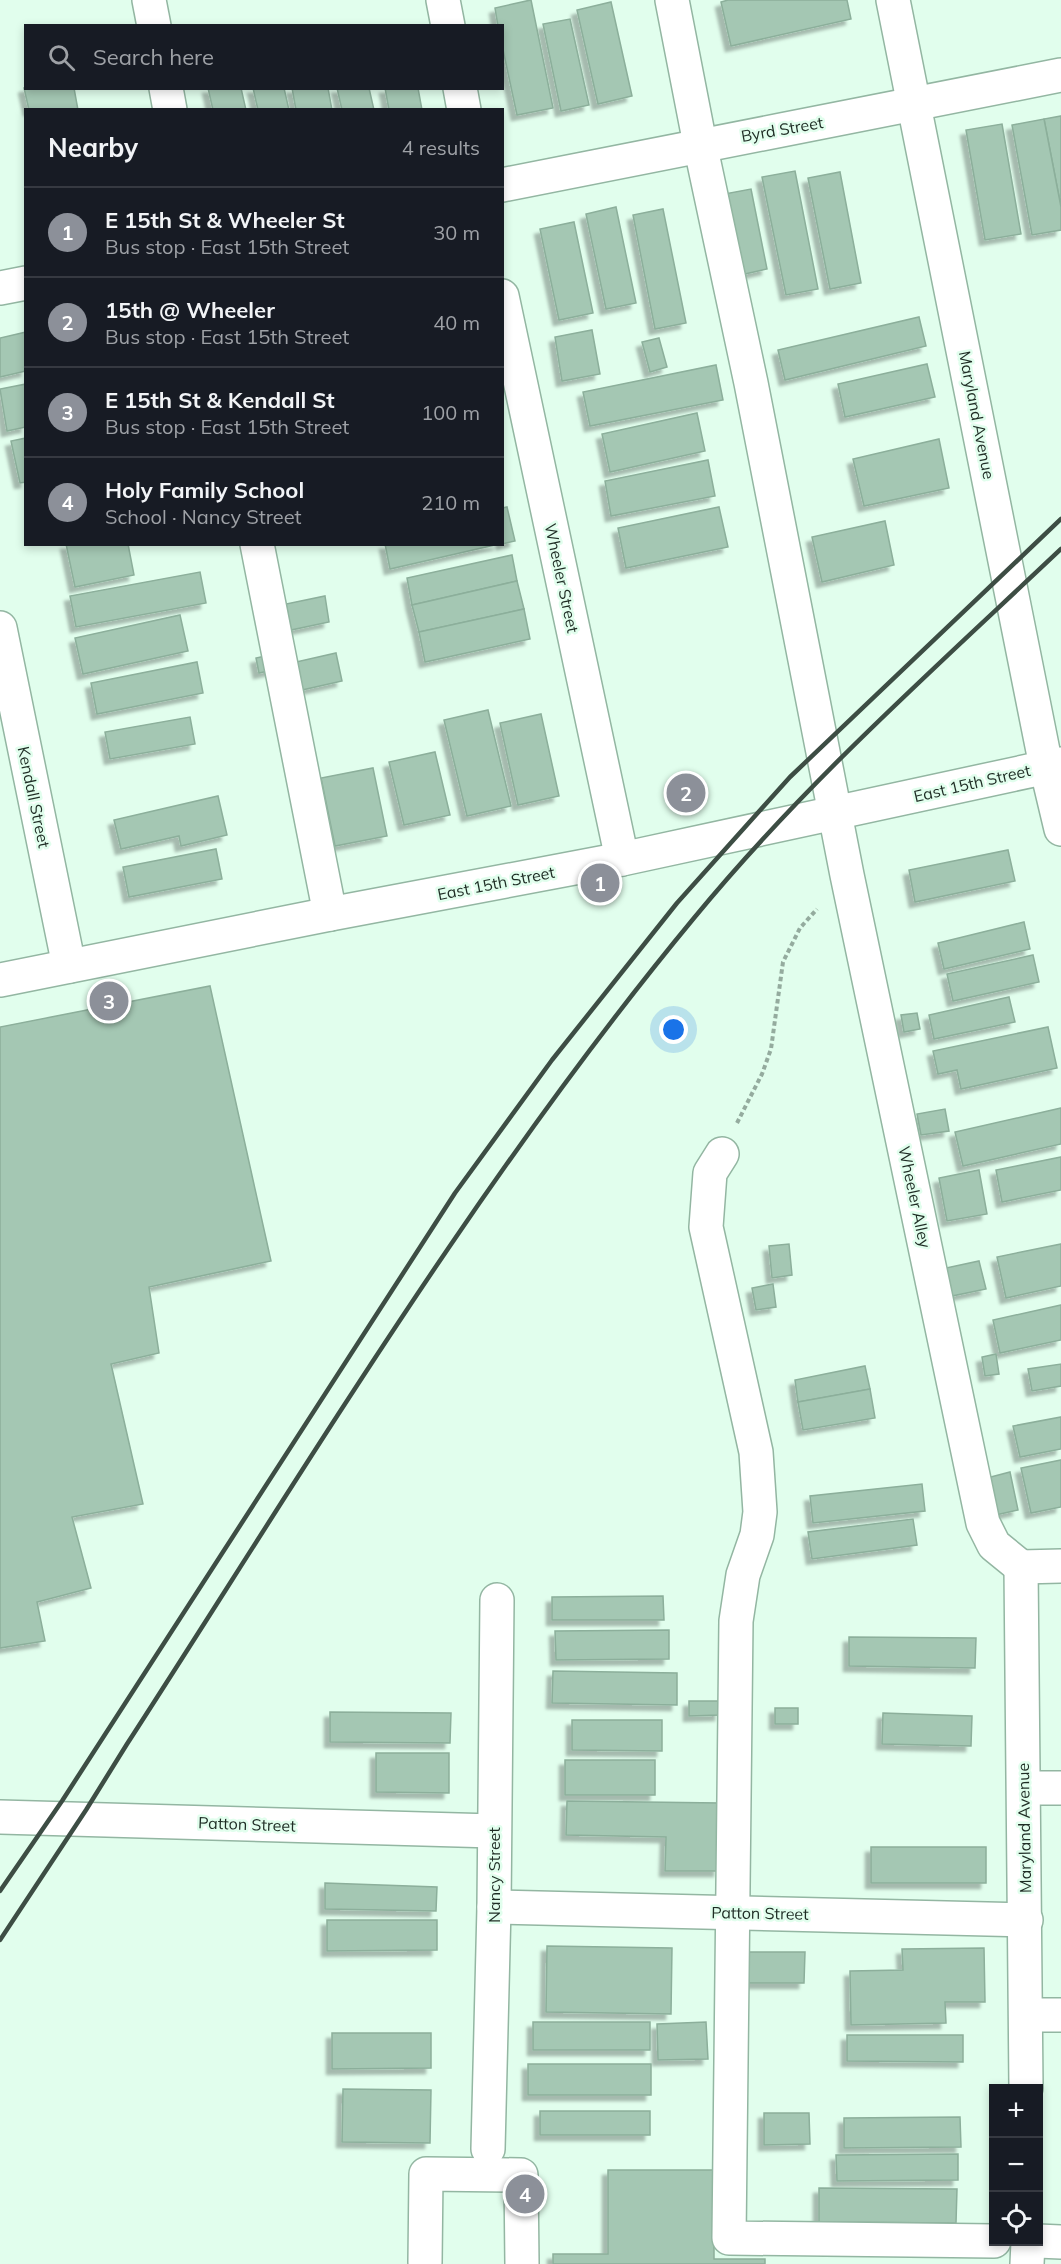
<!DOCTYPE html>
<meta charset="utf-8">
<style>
:root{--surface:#171b24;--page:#242831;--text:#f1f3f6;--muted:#9ea1a6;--line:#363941;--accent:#8c9099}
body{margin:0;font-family:Mulish,sans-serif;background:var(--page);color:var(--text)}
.controls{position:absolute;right:18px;bottom:18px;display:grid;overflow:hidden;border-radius:0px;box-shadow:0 3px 9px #0003}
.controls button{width:54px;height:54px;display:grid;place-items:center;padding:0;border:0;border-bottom:2px solid var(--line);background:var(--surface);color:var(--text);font:30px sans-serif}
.you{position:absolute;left:674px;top:1030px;width:21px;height:21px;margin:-15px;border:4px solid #fff;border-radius:50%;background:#1a73e8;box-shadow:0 0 0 9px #1a73e833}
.badge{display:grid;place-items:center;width:39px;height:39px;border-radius:50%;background:var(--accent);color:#fff;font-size:20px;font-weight:700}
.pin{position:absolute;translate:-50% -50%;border:3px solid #fff;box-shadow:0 2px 6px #0006}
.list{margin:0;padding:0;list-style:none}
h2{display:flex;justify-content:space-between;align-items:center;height:78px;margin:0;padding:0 24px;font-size:26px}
h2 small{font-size:20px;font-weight:400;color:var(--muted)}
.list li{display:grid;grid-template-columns:39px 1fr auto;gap:18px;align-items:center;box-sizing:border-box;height:90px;padding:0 24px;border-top:2px solid var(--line)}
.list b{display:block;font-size:22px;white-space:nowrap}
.list p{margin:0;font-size:20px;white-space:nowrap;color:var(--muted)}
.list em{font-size:20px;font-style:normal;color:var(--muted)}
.icon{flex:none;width:33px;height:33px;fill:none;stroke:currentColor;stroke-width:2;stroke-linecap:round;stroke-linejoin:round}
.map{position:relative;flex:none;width:1061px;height:2264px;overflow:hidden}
.search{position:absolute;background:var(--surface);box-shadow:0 3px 9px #0003;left:24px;top:24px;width:480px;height:66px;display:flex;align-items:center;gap:15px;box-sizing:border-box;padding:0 21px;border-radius:0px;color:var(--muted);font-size:22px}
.panel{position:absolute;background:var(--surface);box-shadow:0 3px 9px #0003;left:24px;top:108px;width:480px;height:438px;border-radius:0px}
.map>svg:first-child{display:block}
.building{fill:#a4c7b3;stroke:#8caf9b;stroke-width:1.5;filter:url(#shadow)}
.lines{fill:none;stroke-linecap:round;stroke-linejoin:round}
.minor-casing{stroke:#93b6a2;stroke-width:36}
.path{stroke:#94ab9e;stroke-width:4;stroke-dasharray:4.5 3;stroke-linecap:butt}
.minor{stroke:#fff;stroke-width:33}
.rail{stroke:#3d4d44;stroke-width:4.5}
.labels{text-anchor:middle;stroke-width:5;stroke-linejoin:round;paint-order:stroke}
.street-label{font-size:16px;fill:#1e2c24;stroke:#e1feed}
</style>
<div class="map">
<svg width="1061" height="2264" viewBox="0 0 1061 2264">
<defs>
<filter id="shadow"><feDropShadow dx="-5.5" dy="5.5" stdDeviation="1.5" flood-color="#0004"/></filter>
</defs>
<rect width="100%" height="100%" fill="#e1feed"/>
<g class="building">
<polygon points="531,0 553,108 517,115 502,45 502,26 498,26 495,8"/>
<polygon points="728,0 847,0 851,19 731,46 721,2"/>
<polygon points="611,2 632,96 598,104 577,10"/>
<polygon points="570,19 589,105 561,111 543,24"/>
<polygon points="26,87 74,88 78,110 29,110 24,88"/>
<polygon points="208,88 241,88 246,110 213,110"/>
<polygon points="253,88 284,88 289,110 258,110"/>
<polygon points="292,88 328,88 332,110 296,110"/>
<polygon points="337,88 369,88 374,110 342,110"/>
<polygon points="385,88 418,88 422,110 389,110"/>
<polygon points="1061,116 1061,207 1044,119"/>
<polygon points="1044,119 1061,207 1061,230 1032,235 1012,125"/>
<polygon points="1002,124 1021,234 985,240 966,130"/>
<polygon points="795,171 818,289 786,295 762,177"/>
<polygon points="840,172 861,283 830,289 808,178"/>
<polygon points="751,189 767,269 736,276 719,195"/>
<polygon points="616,207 636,303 606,309 586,214"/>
<polygon points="663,209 686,323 655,329 633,215"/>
<polygon points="574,222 593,313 559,320 540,229"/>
<polygon points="919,317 926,346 785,380 778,350"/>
<polygon points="592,330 600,374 562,381 555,337"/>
<polygon points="26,332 26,371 0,377 0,338"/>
<polygon points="659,338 667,367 650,372 642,342"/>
<polygon points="927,364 935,397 845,417 838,384"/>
<polygon points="716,365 723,400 590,426 583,392"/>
<polygon points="26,384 26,427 7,431 0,389"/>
<polygon points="697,413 705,451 610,472 602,434"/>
<polygon points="26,438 26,482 20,483 11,441"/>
<polygon points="939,439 949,488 864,506 853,459"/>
<polygon points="708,460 715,496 611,516 605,481"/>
<polygon points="507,507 515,541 502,544 502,508"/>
<polygon points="719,507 728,547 626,568 618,528"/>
<polygon points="885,521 894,565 822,582 812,537"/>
<polygon points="66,544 128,544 134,575 75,587"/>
<polygon points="385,544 499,544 390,569"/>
<polygon points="512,555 517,581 412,605 407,578"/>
<polygon points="200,572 206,603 76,627 70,596"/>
<polygon points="517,581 524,609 419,632 412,605"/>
<polygon points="325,596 329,622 291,630 286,604"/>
<polygon points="524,609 530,639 425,662 419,632"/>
<polygon points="180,615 188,651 83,674 75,638"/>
<polygon points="336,653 342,681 302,690 296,662"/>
<polygon points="270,655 273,670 259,673 256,658"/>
<polygon points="197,662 203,693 97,714 91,683"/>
<polygon points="488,710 511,806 467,816 444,720"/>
<polygon points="541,714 559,796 518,805 500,723"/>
<polygon points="190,717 195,744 110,759 105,732"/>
<polygon points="435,752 450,815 404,825 389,762"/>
<polygon points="373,768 387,836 335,846 321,778"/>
<polygon points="218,796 227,835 181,846 179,836 121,849 114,820"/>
<polygon points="216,849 222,879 129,897 123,867"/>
<polygon points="1008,850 1015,881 915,902 909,870"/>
<polygon points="1024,922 1030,949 944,969 938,943"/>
<polygon points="1033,955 1039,982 953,1001 947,974"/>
<polygon points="210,986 271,1261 149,1287 159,1353 111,1364 143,1504 72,1517 91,1588 37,1602 45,1641 0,1648 0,1027"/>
<polygon points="1009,997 1015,1022 934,1039 929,1015"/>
<polygon points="917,1013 920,1029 904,1032 901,1015"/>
<polygon points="1048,1027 1057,1068 961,1089 957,1070 938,1074 933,1051"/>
<polygon points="1061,1108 1061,1144 963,1166 955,1132"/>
<polygon points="945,1109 949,1131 921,1135 917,1114"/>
<polygon points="1061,1157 1061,1190 1002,1202 996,1170"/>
<polygon points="979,1170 987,1214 947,1221 939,1178"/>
<polygon points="789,1244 792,1275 772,1278 769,1246"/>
<polygon points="1061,1244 1061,1286 1006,1298 997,1257"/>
<polygon points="979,1261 986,1289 952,1296 946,1268"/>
<polygon points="773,1284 776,1307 756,1310 752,1288"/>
<polygon points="1061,1305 1061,1340 1000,1353 993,1320"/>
<polygon points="996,1354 999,1374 985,1376 982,1357"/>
<polygon points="1061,1364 1061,1386 1032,1391 1028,1369"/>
<polygon points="865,1366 870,1389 798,1402 795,1380"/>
<polygon points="870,1389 875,1418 803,1430 798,1402"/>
<polygon points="1061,1417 1061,1449 1020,1457 1013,1426"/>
<polygon points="1061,1460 1061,1507 1031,1513 1021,1468"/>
<polygon points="1010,1472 1018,1510 991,1516 983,1479"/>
<polygon points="922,1484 925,1511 813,1523 810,1496"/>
<polygon points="913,1519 917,1545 812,1559 808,1532"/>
<polygon points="663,1596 664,1620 552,1620 552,1597"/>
<polygon points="669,1630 669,1659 556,1660 555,1631"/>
<polygon points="849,1637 976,1638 975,1668 849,1666"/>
<polygon points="553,1671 677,1673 677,1705 552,1703"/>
<polygon points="689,1701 720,1701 720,1715 689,1716"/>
<rect x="775" y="1708" width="23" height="16"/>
<polygon points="330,1712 451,1713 450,1743 330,1742"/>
<polygon points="883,1713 972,1716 971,1746 882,1744"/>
<polygon points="572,1720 662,1720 662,1751 572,1750"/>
<polygon points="376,1753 449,1753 449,1793 376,1792"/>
<rect x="565" y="1760" width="90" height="35"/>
<polygon points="567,1801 720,1803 719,1871 665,1871 666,1837 566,1835"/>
<rect x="871" y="1847" width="115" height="36"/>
<polygon points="325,1883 437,1887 436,1911 325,1909"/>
<polygon points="327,1920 437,1920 437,1950 327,1951"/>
<polygon points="547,1946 672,1948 671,2014 546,2012"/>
<polygon points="984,1948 985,2002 945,2002 946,2023 851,2025 850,1971 903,1970 902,1949"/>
<polygon points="744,1952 805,1952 804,1983 744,1983"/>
<rect x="533" y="2022" width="117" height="28"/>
<polygon points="706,2022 708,2059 658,2060 657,2024"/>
<polygon points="332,2033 431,2033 431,2068 332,2069"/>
<polygon points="847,2035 963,2035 963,2062 847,2061"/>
<rect x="528" y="2064" width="123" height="31"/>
<polygon points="343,2089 431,2090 430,2143 342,2142"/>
<rect x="540" y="2111" width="110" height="24"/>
<polygon points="764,2113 809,2113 810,2144 764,2145"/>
<polygon points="960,2117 961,2147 844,2148 844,2118"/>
<polygon points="958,2154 958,2180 837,2181 836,2155"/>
<polygon points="608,2170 714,2170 714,2259 765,2259 765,2264 553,2264 553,2254 608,2254"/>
<polygon points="819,2188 957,2189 956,2223 819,2222"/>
</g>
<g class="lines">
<g class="minor-casing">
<g id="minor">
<polyline points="149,0 154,26"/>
<polyline points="443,0 448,26"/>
<polyline points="672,0 700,144 751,383 847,875 983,1523 994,1545 1021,1567"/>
<polyline points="893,0 1046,766 1061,829"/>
<polyline points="166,88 170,110"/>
<polyline points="460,88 464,110"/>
<path d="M502,185C688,147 875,113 1061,75"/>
<polyline points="0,288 26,283"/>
<polyline points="502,296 622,859"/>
<polyline points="257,544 330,914"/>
<polyline points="0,628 69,966"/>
<polyline points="0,980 330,914 622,859 1061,764"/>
<polyline points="722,1154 710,1173 706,1227 756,1452 760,1512 757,1535 743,1575 736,1621 729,2238 994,2241"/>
<polyline points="1021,1567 1026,2088"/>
<polyline points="1021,1567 1061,1566"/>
<polyline points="1024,1788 1061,1788"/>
<polyline points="0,1817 494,1831"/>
<polyline points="494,1907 1026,1920"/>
<polyline points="1026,2015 1061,2015"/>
<polyline points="488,2149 494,1907 497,1600"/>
<polyline points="1038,2241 1061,2242"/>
<polyline points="425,2262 426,2174 521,2175 522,2264"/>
<polyline points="1027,2264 1028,2242"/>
</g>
</g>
<polyline class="path" points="737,1123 762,1074 771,1049 783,962 800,928 817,909"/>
<use href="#minor" class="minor"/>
<g class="rail">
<polyline points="0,1891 62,1801 455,1193 552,1060 677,903 790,777 1061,519"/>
<path d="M0,1940L86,1810L127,1744C308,1464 481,1175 694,918C804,784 935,668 1061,549"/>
</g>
</g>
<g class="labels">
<g class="street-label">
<text transform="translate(782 129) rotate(-10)" y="6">Byrd Street</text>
<text transform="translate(977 415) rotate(79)" y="6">Maryland Avenue</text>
<text transform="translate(562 578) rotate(78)" y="6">Wheeler Street</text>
<text transform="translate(972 783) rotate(-13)" y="6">East 15th Street</text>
<text transform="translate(34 797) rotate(78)" y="6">Kendall Street</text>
<text transform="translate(496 883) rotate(-11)" y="6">East 15th Street</text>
<text transform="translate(915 1197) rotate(78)" y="6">Wheeler Alley</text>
<text transform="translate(247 1824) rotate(2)" y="6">Patton Street</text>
<text transform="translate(1024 1828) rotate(-91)" y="6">Maryland Avenue</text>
<text transform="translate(494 1875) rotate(-90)" y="6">Nancy Street</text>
<text transform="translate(760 1913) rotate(1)" y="6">Patton Street</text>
</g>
</g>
</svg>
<div class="controls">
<button>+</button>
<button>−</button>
<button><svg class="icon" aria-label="locate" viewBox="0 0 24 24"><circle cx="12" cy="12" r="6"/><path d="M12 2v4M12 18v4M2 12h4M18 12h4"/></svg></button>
</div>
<div class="you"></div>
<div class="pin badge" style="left:600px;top:883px">1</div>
<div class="pin badge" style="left:686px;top:793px">2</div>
<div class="pin badge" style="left:109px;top:1001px">3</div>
<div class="pin badge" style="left:525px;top:2194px">4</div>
<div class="search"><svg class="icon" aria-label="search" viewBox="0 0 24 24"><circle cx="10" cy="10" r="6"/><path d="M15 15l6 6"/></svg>Search here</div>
<section class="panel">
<h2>Nearby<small>4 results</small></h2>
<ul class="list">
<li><span class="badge">1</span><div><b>E 15th St &amp; Wheeler St</b><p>Bus stop · East 15th Street</p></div><em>30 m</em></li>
<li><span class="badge">2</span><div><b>15th @ Wheeler</b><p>Bus stop · East 15th Street</p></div><em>40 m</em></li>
<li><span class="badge">3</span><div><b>E 15th St &amp; Kendall St</b><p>Bus stop · East 15th Street</p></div><em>100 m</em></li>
<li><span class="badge">4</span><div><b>Holy Family School</b><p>School · Nancy Street</p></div><em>210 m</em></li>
</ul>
</section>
</div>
